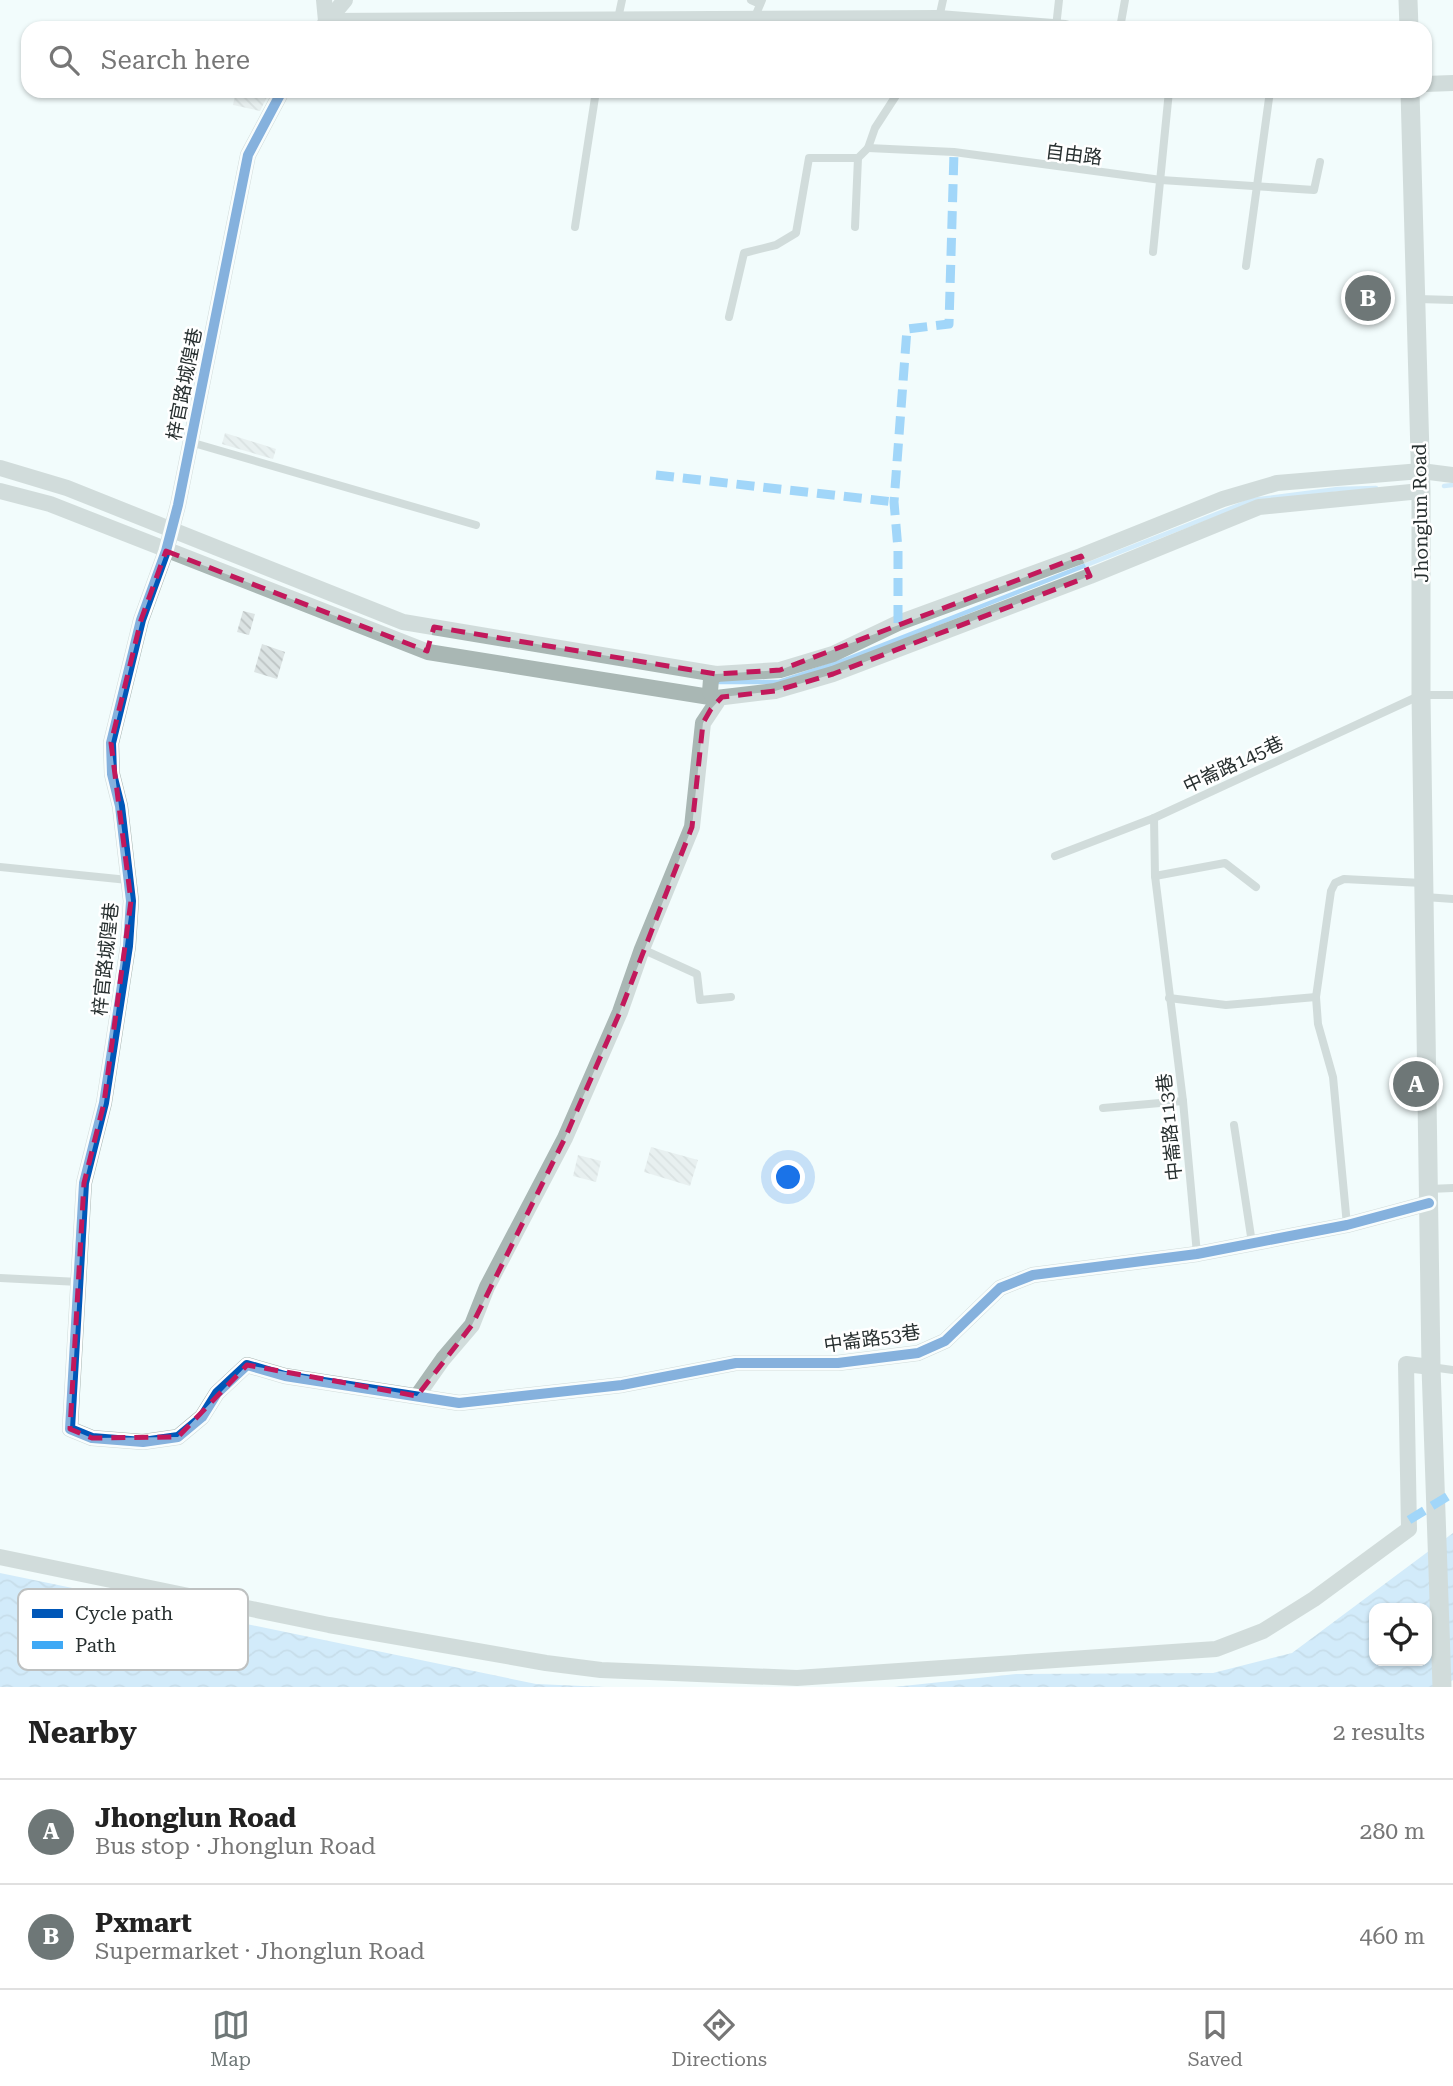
<!DOCTYPE html>
<meta charset="utf-8">
<style>
:root{--surface:#fff;--page:#f2f2f2;--text:#222;--muted:#767676;--line:#e0e0e0;--accent:#6e7777}
body{margin:0;font-family:"Roboto Serif","Noto Sans TC",serif;background:var(--page);color:var(--text)}
.controls{position:absolute;right:21px;bottom:21px;display:grid;overflow:hidden;border-radius:14px;box-shadow:0 2px 5px #0004}
.controls button{width:63px;height:63px;display:grid;place-items:center;padding:0;border:0;border-bottom:2px solid var(--line);background:var(--surface);color:var(--text);font:35px sans-serif}
.you{position:absolute;left:789px;top:1178px;width:24px;height:24px;margin:-18px;border:5px solid #fff;border-radius:50%;background:#1a73e8;box-shadow:0 0 0 10px #1a73e833}
.badge{display:grid;place-items:center;width:46px;height:46px;border-radius:50%;background:var(--accent);color:#fff;font-size:23px;font-weight:700}
.pin{position:absolute;translate:-50% -50%;border:4px solid #fff;box-shadow:0 2px 7px #0006}
.list{margin:0;padding:0;list-style:none}
h2{display:flex;justify-content:space-between;align-items:center;height:91px;margin:0;padding:0 28px;font-size:30px}
h2 small{font-size:23px;font-weight:400;color:var(--muted)}
.list li{display:grid;grid-template-columns:46px 1fr auto;gap:21px;align-items:center;box-sizing:border-box;height:105px;padding:0 28px;border-top:2px solid var(--line)}
.list b{display:block;font-size:26px;white-space:nowrap}
.list p{margin:0;font-size:23px;white-space:nowrap;color:var(--muted)}
.list em{font-size:23px;font-style:normal;color:var(--muted)}
.icon{flex:none;width:38px;height:38px;fill:none;stroke:currentColor;stroke-width:2;stroke-linecap:round;stroke-linejoin:round}
.map{position:relative;flex:none;width:1453px;height:1687px;overflow:hidden}
.search{position:absolute;background:var(--surface);box-shadow:0 2px 5px #0004;left:21px;right:21px;top:21px;height:77px;display:flex;align-items:center;gap:18px;box-sizing:border-box;padding:0 24px;border-radius:21px;color:var(--muted);font-size:26px}
.sheet{height:301px;background:var(--surface)}
nav{display:flex;justify-content:space-around;align-items:center;box-sizing:border-box;height:98px;border-top:2px solid var(--line);background:var(--surface);font-size:19px;color:var(--muted)}
nav a{display:grid;justify-items:center;gap:4px}
nav .on{color:var(--accent)}
.map>svg:first-child{display:block}
.water{fill:url(#water-waves);fill-rule:evenodd}
.lines{fill:none;stroke-linecap:round;stroke-linejoin:round}
.stream{stroke:#abd7f8;stroke-width:4.5}
.building{fill:url(#building-back-hatch)}
.service{stroke:#a9b7b4;stroke-width:8}
.minor{stroke:#a9b7b4;stroke-width:16}
.tertiary{stroke:#a9b7b4;stroke-width:19}
.quiet{stroke:#3fa9f5;stroke-width:9;stroke-dasharray:18 9;stroke-linecap:butt}
.cycleway-casing{stroke:#fff;stroke-width:15}
.cycleway{stroke:#0057b8;stroke-width:10}
.marked{fill:none;stroke:#c2185b;stroke-width:5;stroke-dasharray:14 9;stroke-linejoin:round}
.labels{text-anchor:middle;stroke-width:5;stroke-linejoin:round;paint-order:stroke}
.street-label{font-size:19px;fill:#272f2f;stroke:#fff}
.key{fill:#fff;stroke:#bec1c1;stroke-width:2}
.key-label{font-size:19px;fill:#272f2f}
</style>
<div class="map">
<svg width="1453" height="1687" viewBox="0 0 1453 1687">
<defs>
<pattern id="water-waves" width="16" height="10" patternUnits="userSpaceOnUse" patternTransform="scale(1.75)"><rect width="16" height="10" fill="#abd7f8"/><path d="M0 5q4-4 8 0t8 0" fill="none" stroke="#93b9d5"/></pattern>
<pattern id="building-back-hatch" width="6" height="6" patternUnits="userSpaceOnUse" patternTransform="scale(1.75)"><rect width="6" height="6" fill="#dbe3e3"/><path d="M-1 5l2 2M0 0l6 6M5-1l2 2" fill="none" stroke="#bcc3c3"/></pattern>
</defs>
<rect width="100%" height="100%" fill="#f2fcfc"/>
<g class="water">
<path d="M1453,1533V1680L1443,1687H894L1016,1674L1213,1673L1292,1653ZM1374,1608H1427V1661H1374Z"/>
<polygon points="0,1573 536,1684 605,1687 0,1687"/>
</g>
<g class="lines">
<g class="stream">
<polyline points="1444,486 1453,485"/>
<polyline points="716,682 779,682 837,663 1252,500 1338,489 1376,488"/>
</g>
</g>
<g class="building">
<polygon points="236,91 270,91 260,111 233,105"/>
<polygon points="225,433 276,449 273,459 222,444"/>
<polygon points="243,611 255,614 249,635 237,632"/>
<polygon points="262,644 285,652 277,679 254,672"/>
<polygon points="651,1147 698,1160 690,1186 644,1172"/>
<polygon points="578,1155 601,1161 596,1182 573,1176"/>
</g>
<g class="lines">
<g class="service">
<polyline points="751,0 760,4"/>
<polyline points="754,19 762,0"/>
<polyline points="1056,27 1059,0"/>
<polyline points="616,28 622,0"/>
<polyline points="932,28 939,18 943,0"/>
<polyline points="1120,28 1125,0"/>
<polyline points="899,91 875,128 868,148 954,152 1161,180 1314,190 1320,162"/>
<polyline points="575,227 596,91"/>
<polyline points="855,227 858,158"/>
<polyline points="1153,252 1169,91"/>
<polyline points="1246,266 1270,91"/>
<polyline points="1418,299 1453,300"/>
<polyline points="729,317 744,253 776,245 796,233 809,158 858,158 868,148"/>
<polyline points="190,442 476,525"/>
<polyline points="1154,818 1155,876 1183,1101 1197,1254"/>
<polyline points="1055,856 1154,818 1421,695 1453,695"/>
<polyline points="0,867 128,880"/>
<polyline points="1155,876 1225,863 1256,887"/>
<polyline points="1425,897 1453,899"/>
<polyline points="642,949 697,974 700,1000 731,997"/>
<polyline points="1169,998 1226,1005 1316,997"/>
<polyline points="1103,1108 1183,1101"/>
<polyline points="1234,1125 1252,1243"/>
<polyline points="1429,1189 1453,1188"/>
<polyline points="1347,1225 1333,1077 1318,1024 1316,997 1331,891 1335,883 1344,879 1422,883"/>
<polyline points="0,1278 79,1282"/>
<polyline points="1431,1367 1453,1370"/>
</g>
<g class="minor">
<polyline points="324,0 326,21 939,18 1065,28"/>
<polyline points="324,25 345,0"/>
<polyline points="1425,84 1453,83"/>
<polyline points="282,91 248,155 178,505 166,551 141,620 111,743 112,774 120,806 131,901 128,946 104,1103 84,1183 70,1429 92,1438 143,1442 178,1437 202,1417 217,1393 247,1365 285,1376 459,1403 622,1385 736,1363 838,1363 918,1353 945,1341 1000,1288 1033,1275 1197,1254 1347,1225 1429,1203"/>
<polyline points="0,468 67,488 403,622 716,674 780,670 833,654 898,623 1081,556 1223,499 1277,483 1421,471 1453,475"/>
<polyline points="0,491 50,504 428,652 716,698 775,691 833,674 1090,576 1259,507 1421,491"/>
<polyline points="417,1396 443,1359 472,1325 487,1287 565,1138 620,1012 642,949 692,827 703,723 717,702 710,692 711,679 716,674"/>
<polyline points="0,1557 329,1625 546,1663 601,1670 797,1678 1216,1649 1263,1631 1314,1599 1409,1529 1406,1364 1431,1367"/>
</g>
<g class="tertiary">
<polyline points="1408,0 1409,28"/>
<polyline points="1410,91 1421,491 1421,695 1431,1367 1442,1687"/>
</g>
<g class="quiet">
<polyline points="656,475 894,502"/>
<polyline points="898,623 898,549 894,502 907,329 949,324 954,152"/>
<polyline points="1409,1520 1453,1493"/>
</g>
<g class="cycleway-casing">
<polyline id="cycleway" points="282,91 248,155 178,505 166,551 141,620 111,743 112,774 120,806 131,901 128,946 104,1103 84,1183 70,1429 92,1438 143,1442 178,1437 202,1417 217,1393 247,1365 285,1376 459,1403 622,1385 736,1363 838,1363 918,1353 945,1341 1000,1288 1033,1275 1197,1254 1347,1225 1429,1203"/>
</g>
<use href="#cycleway" class="cycleway"/>
</g>
<path d="M0 0H1453V1687H0ZM166,551L427,651L434,627L716,674L780,670L1081,556L1090,576L833,674L775,691L722,697L711,709L703,723L692,827L620,1012L565,1138L472,1325L417,1396L247,1365L178,1437L92,1438L70,1429L84,1183L104,1103L131,901L111,743L141,620Z" fill="#f2fcfc" fill-opacity=".55" fill-rule="evenodd"/>
<path class="marked" d="M166,551L427,651L434,627L716,674L780,670L1081,556L1090,576L833,674L775,691L722,697L711,709L703,723L692,827L620,1012L565,1138L472,1325L417,1396L247,1365L178,1437L92,1438L70,1429L84,1183L104,1103L131,901L111,743L141,620Z"/>
<g class="labels">
<g class="street-label">
<text transform="translate(1074 154) rotate(7)" y="7">自由路</text>
<text transform="translate(184 384) rotate(-79)" y="7">梓官路城隍巷</text>
<text transform="translate(1420 513) rotate(-91)" y="7">Jhonglun Road</text>
<text transform="translate(1233 764) rotate(-25)" y="7">中崙路145巷</text>
<text transform="translate(105 959) rotate(-84)" y="7">梓官路城隍巷</text>
<text transform="translate(1169 1127) rotate(-96)" y="7">中崙路113巷</text>
<text transform="translate(872 1338) rotate(-8)" y="7">中崙路53巷</text>
</g>
</g>
<rect x="18" y="1589" width="230" height="81" rx="10" class="key"/>
<rect x="32" y="1609" width="31" height="9" fill="#0057b8"/>
<rect x="32" y="1641" width="31" height="8" fill="#3fa9f5"/>
<g class="key-label">
<text x="75" y="1620">Cycle path</text>
<text x="75" y="1652">Path</text>
</g>
</svg>
<div class="controls">
<button><svg class="icon" aria-label="locate" viewBox="0 0 24 24"><circle cx="12" cy="12" r="6"/><path d="M12 2v4M12 18v4M2 12h4M18 12h4"/></svg></button>
</div>
<div class="you"></div>
<div class="pin badge" style="left:1416px;top:1084px">A</div>
<div class="pin badge" style="left:1368px;top:298px">B</div>
<div class="search"><svg class="icon" aria-label="search" viewBox="0 0 24 24"><circle cx="10" cy="10" r="6"/><path d="M15 15l6 6"/></svg>Search here</div>
</div>
<section class="sheet">
<h2>Nearby<small>2 results</small></h2>
<ul class="list">
<li><span class="badge">A</span><div><b>Jhonglun Road</b><p>Bus stop · Jhonglun Road</p></div><em>280 m</em></li>
<li><span class="badge">B</span><div><b>Pxmart</b><p>Supermarket · Jhonglun Road</p></div><em>460 m</em></li>
</ul>
</section>
<nav>
<a class="on"><svg class="icon" aria-label="map" viewBox="0 0 24 24"><path d="M3 6l6-2 6 2 6-2v14l-6 2-6-2-6 2zM9 4v14M15 6v14"/></svg>Map</a>
<a><svg class="icon" aria-label="directions" viewBox="0 0 24 24"><path d="M12 3l9 9-9 9-9-9zM9 14v-3h6M13 9l2 2-2 2"/></svg>Directions</a>
<a><svg class="icon" aria-label="saved" viewBox="0 0 24 24"><path d="M7 4h10v16l-5-4-5 4z"/></svg>Saved</a>
</nav>
